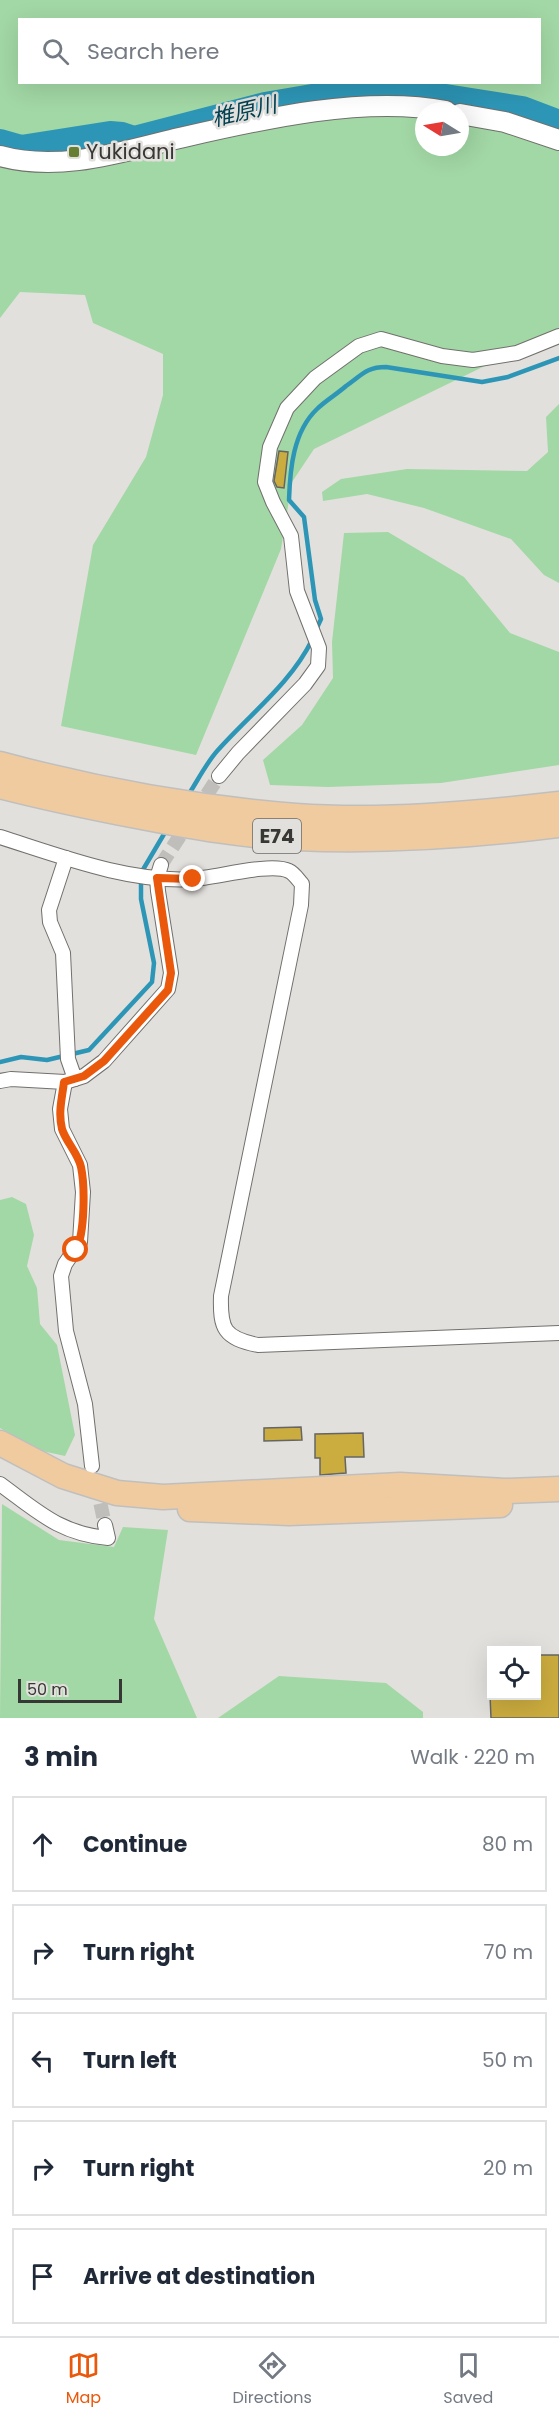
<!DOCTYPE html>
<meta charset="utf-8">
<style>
:root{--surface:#fff;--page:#f6f6f7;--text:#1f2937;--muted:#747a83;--line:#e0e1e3;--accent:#ea580c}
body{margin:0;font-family:Poppins,"Noto Sans JP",sans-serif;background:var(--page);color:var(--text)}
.controls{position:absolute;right:18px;bottom:18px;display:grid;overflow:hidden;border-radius:0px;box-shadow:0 6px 24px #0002}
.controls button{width:54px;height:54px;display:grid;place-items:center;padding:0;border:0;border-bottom:2px solid var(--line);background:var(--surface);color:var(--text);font:30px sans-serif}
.compass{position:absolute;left:415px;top:102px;width:54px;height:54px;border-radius:50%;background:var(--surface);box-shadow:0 6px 24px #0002;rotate:281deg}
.scale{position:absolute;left:18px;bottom:15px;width:104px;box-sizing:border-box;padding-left:6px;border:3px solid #373735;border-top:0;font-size:16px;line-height:21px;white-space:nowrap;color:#373735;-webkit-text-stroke:4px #e2e0dc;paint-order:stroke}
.stop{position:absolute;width:18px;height:18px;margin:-14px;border:4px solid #ea580c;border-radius:50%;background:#fff}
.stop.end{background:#ea580c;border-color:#fff;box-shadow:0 2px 6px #0008}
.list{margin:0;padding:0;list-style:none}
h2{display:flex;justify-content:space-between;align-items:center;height:78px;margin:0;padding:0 24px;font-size:26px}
h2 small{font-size:20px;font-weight:400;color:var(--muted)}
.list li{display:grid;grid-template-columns:39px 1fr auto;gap:18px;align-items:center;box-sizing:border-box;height:96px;margin:0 12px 12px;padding:0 12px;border:2px solid var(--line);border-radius:0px}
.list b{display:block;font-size:22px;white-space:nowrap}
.list em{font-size:20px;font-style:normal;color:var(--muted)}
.icon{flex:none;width:33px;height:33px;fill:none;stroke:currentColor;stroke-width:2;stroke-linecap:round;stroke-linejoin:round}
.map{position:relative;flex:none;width:559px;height:1718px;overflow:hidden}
.search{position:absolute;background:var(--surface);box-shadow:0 6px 24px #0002;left:18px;right:18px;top:18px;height:66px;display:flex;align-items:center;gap:15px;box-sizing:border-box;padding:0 21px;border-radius:0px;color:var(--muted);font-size:22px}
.sheet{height:618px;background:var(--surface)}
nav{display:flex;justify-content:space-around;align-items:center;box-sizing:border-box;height:84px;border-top:2px solid var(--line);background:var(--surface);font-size:16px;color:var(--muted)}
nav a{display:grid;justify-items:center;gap:3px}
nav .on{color:var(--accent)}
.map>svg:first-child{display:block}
.green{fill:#a2d8a5;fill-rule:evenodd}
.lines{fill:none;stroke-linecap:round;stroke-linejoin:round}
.stream{stroke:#2d96b7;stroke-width:4.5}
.river{stroke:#2d96b7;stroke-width:26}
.building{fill:#cbac3f;stroke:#666562;stroke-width:1.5}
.street-tunnel{stroke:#c0bebb;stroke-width:14;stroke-dasharray:14 7;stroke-linecap:butt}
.street-casing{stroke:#71706d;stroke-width:16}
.secondary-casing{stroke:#71706d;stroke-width:22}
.highway-casing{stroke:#bfbfbe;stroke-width:27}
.street{stroke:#fff;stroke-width:14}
.secondary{stroke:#fff;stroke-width:20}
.highway{stroke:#f1cba0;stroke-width:24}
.route{stroke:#ea580c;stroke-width:8}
.poi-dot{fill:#667f32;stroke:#e2e0dc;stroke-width:2}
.labels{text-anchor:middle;stroke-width:5;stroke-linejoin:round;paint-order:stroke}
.shield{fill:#e2e0dc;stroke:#6a6a67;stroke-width:1.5}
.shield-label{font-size:20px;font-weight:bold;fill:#373735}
.poi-label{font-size:21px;fill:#373735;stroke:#e2e0dc;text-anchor:start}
.water-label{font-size:22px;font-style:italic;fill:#024152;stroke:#e2e0dc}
</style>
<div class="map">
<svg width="559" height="1718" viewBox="0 0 559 1718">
<rect width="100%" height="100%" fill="#e2e0dc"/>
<g class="green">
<path d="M0,0H559V330L314,449L292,482L281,549L196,755L61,726L93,545L146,457L163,395V354L93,323L85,295L20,292L0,318ZM20,20H540V82H20ZM424,111H460V147H424Z"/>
<polygon points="559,404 559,583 544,575 511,539 424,508 367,494 323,501 322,492 341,479 407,469 527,471 548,452 546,417"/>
<polygon points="388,532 464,577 510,633 559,652 559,765 441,783 328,787 270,785 263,760 302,725 333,678 332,642 344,533"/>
<polygon points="12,1197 26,1204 34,1235 27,1266 37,1288 40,1324 57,1345 75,1435 65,1456 33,1449 0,1428 0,1200"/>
<polygon points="2,1504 59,1540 114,1547 123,1527 168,1530 154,1619 197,1718 0,1718"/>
<polygon points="279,1676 386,1683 423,1712 423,1718 218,1718"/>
</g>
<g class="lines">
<g class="stream">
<path d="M315,632L321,619L315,600L304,517L289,500C290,469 293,432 317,409C325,401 337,394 346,386C362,375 366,367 386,367L482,382L508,377L559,358"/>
<path d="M187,797C197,782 206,763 218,750C250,714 291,683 312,640"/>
<polyline points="0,1062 21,1057 47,1060 89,1050 152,982 154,963 141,899 141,873 167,829"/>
</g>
<polyline class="river" points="0,142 21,148 110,134 122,135 134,139 265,105 353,90 395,89 522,109 559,123"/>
</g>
<g class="building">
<polygon points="279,451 288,452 284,488 277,487 274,481"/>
<polygon points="301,1427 302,1440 264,1441 264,1428"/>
<polygon points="363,1433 364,1457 345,1457 346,1473 320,1475 320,1458 315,1458 315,1434"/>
<polygon points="537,1655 559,1655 559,1718 491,1718 490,1695 537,1695"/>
</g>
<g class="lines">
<g class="street-tunnel">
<polyline points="161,865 219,776"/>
<polyline points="96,1483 105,1525"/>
</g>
<g class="street-casing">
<g id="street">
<polyline points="219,776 238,753 305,684 318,666 319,648 297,591 291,536 273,502 265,482 270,447 287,408 315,378 359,346 381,339 442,356 473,360 517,353 559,336"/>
<path d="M0,837C60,856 130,883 193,879C215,878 271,862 289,871C294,873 299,881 302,884L301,905L221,1296C220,1329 224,1338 258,1345L559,1333"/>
<polyline points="66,858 49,910 50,922 63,953 68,1059 75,1079"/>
<polyline points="0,1081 11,1079 65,1082 84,1076 104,1061 168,989 171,973 158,891 157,878 161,865"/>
<polyline points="65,1082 60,1109 62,1129 80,1165 83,1192 80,1242 65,1264 61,1276 66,1331 85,1404 92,1466"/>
<path d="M0,1484C37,1511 60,1534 108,1538L105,1525"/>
</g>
</g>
<g class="secondary-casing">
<g id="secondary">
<polyline points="460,114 505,122 559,140"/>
<path d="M0,156C58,172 118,153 175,139C258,120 362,95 446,111"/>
</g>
</g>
<g class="highway-casing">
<g id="highway">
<path d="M0,764C96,790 196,808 296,816C383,822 472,814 559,804"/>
<path d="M0,786C47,798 95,808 142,817C193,827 244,836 296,838C384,842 471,836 559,825"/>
<polyline points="0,1443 63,1476 117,1493 163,1497 400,1485 505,1491 559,1489"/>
<polyline points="190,1509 289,1513 500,1505"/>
</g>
</g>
<use href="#street" class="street"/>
<use href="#secondary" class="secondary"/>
<use href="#highway" class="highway"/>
</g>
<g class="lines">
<path class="route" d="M76,1250C85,1233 85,1186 81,1167C78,1153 66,1142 62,1129C58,1113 62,1098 64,1082L84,1076L104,1061L168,990L171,973L157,878L193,879"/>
</g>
<rect class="poi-dot" x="68" y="146" width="12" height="12" rx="3"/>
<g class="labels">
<rect class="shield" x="253" y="819" width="48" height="34" rx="4.5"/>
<g class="shield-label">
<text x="277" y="843">E74</text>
</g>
<g class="poi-label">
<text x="86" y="159">Yukidani</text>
</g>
<g class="water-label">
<text transform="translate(244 111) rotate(-13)" y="8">椎原川</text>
</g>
</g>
</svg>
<div class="controls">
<button><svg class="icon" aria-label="locate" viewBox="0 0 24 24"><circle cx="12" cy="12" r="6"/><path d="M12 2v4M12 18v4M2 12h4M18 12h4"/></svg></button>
</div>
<svg class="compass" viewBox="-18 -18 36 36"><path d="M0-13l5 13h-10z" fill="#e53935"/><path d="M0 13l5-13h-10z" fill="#747a83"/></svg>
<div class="scale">50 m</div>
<div class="stop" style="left:76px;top:1250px"></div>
<div class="stop end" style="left:193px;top:879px"></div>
<div class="search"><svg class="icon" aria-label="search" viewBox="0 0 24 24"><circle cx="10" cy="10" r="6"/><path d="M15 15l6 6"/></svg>Search here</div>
</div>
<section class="sheet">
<h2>3 min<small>Walk · 220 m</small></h2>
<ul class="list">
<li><svg class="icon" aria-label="ahead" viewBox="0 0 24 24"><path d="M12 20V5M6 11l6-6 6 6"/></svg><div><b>Continue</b></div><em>80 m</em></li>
<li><svg class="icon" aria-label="right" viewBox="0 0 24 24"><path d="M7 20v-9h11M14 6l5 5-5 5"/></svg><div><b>Turn right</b></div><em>70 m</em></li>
<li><svg class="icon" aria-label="left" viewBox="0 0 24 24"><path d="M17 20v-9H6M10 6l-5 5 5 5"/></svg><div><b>Turn left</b></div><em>50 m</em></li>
<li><svg class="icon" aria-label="right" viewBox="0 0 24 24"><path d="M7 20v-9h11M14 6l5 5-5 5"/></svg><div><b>Turn right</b></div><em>20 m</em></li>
<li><svg class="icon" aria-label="arrive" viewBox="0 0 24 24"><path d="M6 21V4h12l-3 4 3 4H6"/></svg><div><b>Arrive at destination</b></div></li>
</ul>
</section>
<nav>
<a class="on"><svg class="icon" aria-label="map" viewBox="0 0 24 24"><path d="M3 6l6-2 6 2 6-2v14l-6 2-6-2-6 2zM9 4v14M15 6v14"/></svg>Map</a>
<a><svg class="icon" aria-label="directions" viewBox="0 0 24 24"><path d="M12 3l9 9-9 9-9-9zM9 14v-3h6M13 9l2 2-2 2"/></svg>Directions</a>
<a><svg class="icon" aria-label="saved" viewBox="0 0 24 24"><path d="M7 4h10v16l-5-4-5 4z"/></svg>Saved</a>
</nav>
